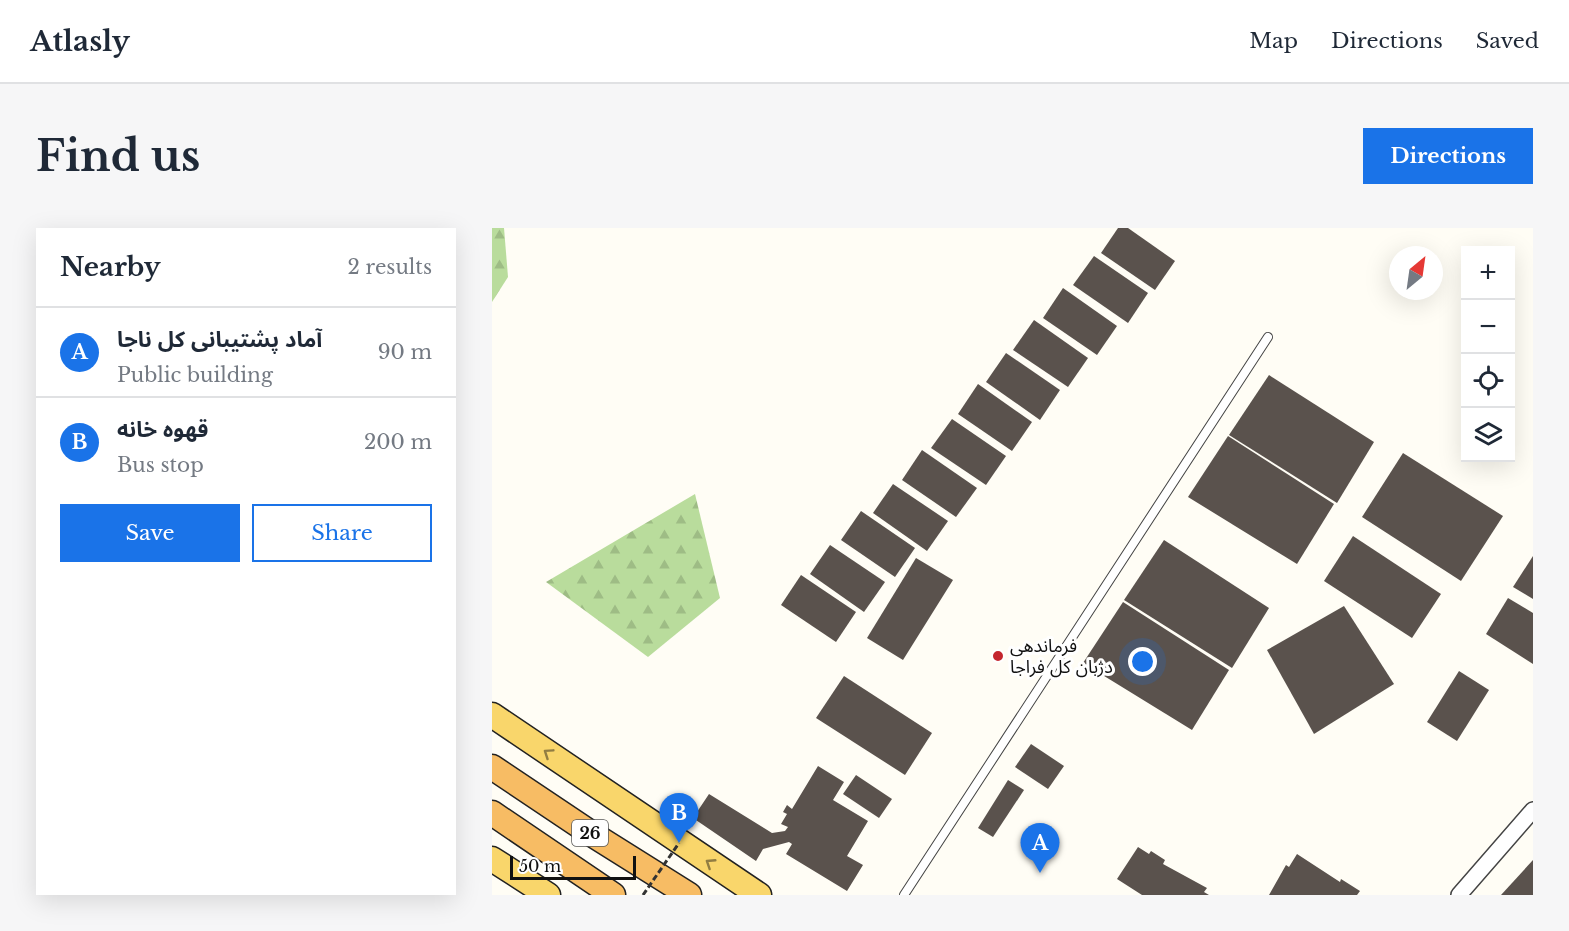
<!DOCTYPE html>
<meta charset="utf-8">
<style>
:root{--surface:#fff;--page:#f6f6f7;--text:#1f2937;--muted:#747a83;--line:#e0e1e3;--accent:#1a73e8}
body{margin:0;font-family:"Libre Baskerville","Noto Sans Arabic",serif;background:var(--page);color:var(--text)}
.controls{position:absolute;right:18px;top:18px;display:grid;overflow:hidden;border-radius:0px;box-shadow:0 6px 24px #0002}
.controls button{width:54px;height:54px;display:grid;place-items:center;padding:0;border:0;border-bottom:2px solid var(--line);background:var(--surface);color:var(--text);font:30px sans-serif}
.compass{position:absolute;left:897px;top:18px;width:54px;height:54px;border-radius:50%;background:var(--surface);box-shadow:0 6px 24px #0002;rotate:29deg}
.scale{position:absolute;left:18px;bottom:15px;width:126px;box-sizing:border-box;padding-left:6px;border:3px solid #111;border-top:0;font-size:16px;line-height:21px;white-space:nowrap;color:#111;-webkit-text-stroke:4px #fff;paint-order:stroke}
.you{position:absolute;left:651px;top:434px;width:21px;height:21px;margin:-15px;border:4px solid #fff;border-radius:50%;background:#1a73e8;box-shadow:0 0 0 9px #1a73e833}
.badge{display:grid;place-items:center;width:39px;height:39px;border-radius:50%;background:var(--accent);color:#fff;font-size:20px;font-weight:700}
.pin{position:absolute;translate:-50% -50px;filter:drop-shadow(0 2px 3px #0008)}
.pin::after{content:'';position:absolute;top:32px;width:21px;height:18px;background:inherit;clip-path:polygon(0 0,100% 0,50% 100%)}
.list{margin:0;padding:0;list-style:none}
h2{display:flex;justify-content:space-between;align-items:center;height:78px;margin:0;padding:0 24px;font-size:26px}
h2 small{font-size:20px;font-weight:400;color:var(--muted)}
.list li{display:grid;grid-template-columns:39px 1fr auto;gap:18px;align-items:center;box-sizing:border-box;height:90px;padding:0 24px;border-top:2px solid var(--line)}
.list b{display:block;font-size:22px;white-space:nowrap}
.list p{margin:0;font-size:20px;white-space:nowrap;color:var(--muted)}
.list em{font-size:20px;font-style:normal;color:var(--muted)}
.actions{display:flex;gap:12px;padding:18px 24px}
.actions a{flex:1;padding:14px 0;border:2px solid var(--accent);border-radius:0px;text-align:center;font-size:21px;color:var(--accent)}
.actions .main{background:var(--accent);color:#fff}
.icon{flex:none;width:33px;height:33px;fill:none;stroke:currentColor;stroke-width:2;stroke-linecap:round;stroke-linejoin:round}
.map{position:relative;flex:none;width:1041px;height:667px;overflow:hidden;border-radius:0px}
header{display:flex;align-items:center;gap:36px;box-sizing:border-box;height:84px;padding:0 30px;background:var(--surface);border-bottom:2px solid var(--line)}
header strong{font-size:28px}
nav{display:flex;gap:33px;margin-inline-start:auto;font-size:21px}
.intro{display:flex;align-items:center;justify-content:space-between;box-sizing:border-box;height:144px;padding:0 36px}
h1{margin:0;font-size:42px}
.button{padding:15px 27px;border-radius:0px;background:var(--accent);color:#fff;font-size:21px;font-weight:700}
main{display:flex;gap:36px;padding:0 36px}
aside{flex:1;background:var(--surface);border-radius:0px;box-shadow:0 6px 24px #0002}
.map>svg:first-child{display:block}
.forest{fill:url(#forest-firs)}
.building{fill:#5a524d}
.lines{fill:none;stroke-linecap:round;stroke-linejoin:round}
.service-casing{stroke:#444;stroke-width:10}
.minor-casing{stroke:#444;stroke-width:18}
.primary-casing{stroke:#222;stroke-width:27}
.trunk-casing{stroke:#222;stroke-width:27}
.service{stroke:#fff;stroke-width:8}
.minor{stroke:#fff;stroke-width:15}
.primary{stroke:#f9d66b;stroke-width:24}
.trunk{stroke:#f7bc64;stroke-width:24}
.path-bridge{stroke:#333;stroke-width:3;stroke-dasharray:6 3;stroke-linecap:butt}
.oneway{stroke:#917d42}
.poi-dot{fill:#c4262e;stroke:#fff;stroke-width:2}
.labels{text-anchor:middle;stroke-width:6;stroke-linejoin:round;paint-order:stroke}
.shield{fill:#fff;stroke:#585858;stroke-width:1.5}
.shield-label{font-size:16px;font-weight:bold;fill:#111}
.poi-label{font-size:18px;fill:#111;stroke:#fff;text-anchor:start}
</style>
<header>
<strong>Atlasly</strong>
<nav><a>Map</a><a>Directions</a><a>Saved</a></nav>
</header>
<div class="intro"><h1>Find us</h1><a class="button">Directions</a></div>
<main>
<aside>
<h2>Nearby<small>2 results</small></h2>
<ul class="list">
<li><span class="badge">A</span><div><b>آماد پشتیبانی کل ناجا</b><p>Public building</p></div><em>90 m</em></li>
<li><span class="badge">B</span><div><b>قهوه خانه</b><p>Bus stop</p></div><em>200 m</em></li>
</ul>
<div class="actions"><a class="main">Save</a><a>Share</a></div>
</aside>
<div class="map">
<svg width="1041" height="667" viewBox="0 0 1041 667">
<defs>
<pattern id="forest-firs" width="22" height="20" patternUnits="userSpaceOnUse" patternTransform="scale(1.5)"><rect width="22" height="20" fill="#b9dc9c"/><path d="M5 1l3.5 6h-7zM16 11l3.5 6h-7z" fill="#9ebc85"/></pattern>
</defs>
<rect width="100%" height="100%" fill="#fffdf5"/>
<g class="forest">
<polygon points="0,0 12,0 16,49 0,74"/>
<polygon points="203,266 228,370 156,429 54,354"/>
</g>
<g class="building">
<polygon points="626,0 636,0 683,33 663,62 609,25"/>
<polygon points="602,28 656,65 636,95 581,57"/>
<polygon points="571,60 625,98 605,127 551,90"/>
<polygon points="542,92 596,130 576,159 521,122"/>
<polygon points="514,125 568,162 548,192 494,154"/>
<polygon points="777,147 882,214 845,275 737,207"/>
<polygon points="486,156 540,194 520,223 466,186"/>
<polygon points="460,191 514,228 494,257 439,220"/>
<polygon points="736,208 842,276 805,336 696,269"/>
<polygon points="430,222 485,260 464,289 410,252"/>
<polygon points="911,225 1011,288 969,353 870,289"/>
<polygon points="401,256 456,293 435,323 381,285"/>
<polygon points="369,283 423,320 403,349 349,312"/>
<polygon points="861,308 949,366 920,410 832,353"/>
<polygon points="672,312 777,380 740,440 632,372"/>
<polygon points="338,317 393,354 372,384 318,346"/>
<polygon points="1041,328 1041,371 1021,359"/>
<polygon points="424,330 461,352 411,432 375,410"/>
<polygon points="309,347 364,384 344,414 289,377"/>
<polygon points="1016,370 1041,385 1041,436 994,406"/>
<polygon points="631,374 737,442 700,502 591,435"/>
<polygon points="852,378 902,456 822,506 775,422"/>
<polygon points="967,443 997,462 965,513 935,494"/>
<polygon points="352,448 440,505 413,547 324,490"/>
<polygon points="539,516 572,538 556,561 523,539"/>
<polygon points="326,538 352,554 341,572 376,593 355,628 371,637 355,663 294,626 300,616 297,614 271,621 264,633 201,590 217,566 280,605 293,603 296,599 289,596 295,586 291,584 295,577 300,581"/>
<polygon points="364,547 400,571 387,590 351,566"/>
<polygon points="516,552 532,562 501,609 486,600"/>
<polygon points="646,619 657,626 659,623 673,632 671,636 715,660 712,664 717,667 650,667 625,651"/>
<polygon points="805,626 848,654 849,651 868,663 865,667 777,667 794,637 797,639"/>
<polygon points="1041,632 1041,667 1009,667"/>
</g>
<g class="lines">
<g class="service-casing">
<polyline id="service" points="412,667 776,109"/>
</g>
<g class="minor-casing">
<polyline id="minor" points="967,667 1041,582"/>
</g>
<g class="primary-casing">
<g id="primary">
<polyline points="0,487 267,667"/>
<polyline points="0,631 56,667"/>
</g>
</g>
<g class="trunk-casing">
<g id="trunk">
<polyline points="0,539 103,608 197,667"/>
<polyline points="0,585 121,667"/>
</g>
</g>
<use href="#service" class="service"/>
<use href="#minor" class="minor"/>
<use href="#primary" class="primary"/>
<use href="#trunk" class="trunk"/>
<polyline class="path-bridge" points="151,667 187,615"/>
</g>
<defs><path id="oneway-chevron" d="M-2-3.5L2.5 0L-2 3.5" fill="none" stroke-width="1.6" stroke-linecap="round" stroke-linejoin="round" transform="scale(1.5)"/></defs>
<g class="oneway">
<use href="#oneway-chevron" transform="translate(56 525) rotate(-146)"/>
<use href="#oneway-chevron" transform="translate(218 635) rotate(-147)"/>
</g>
<circle class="poi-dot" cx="506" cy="428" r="6"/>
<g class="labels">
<rect class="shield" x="80" y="592" width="36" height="26" rx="4.5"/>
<g class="shield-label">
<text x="98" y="611">26</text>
</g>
<g class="poi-label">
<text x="518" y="424">فرماندهی<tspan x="518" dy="21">دژبان کل فراجا</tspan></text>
</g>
</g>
</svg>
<div class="controls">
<button>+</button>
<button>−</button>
<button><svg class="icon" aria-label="locate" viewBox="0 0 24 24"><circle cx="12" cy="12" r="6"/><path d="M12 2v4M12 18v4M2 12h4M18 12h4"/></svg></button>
<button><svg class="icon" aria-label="layers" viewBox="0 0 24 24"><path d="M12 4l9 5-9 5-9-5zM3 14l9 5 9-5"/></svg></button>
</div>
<svg class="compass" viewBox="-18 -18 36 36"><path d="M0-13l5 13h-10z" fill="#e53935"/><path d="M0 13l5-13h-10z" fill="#747a83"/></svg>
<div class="scale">50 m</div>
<div class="you"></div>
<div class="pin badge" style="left:548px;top:645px">A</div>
<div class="pin badge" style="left:187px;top:615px">B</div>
</div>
</main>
